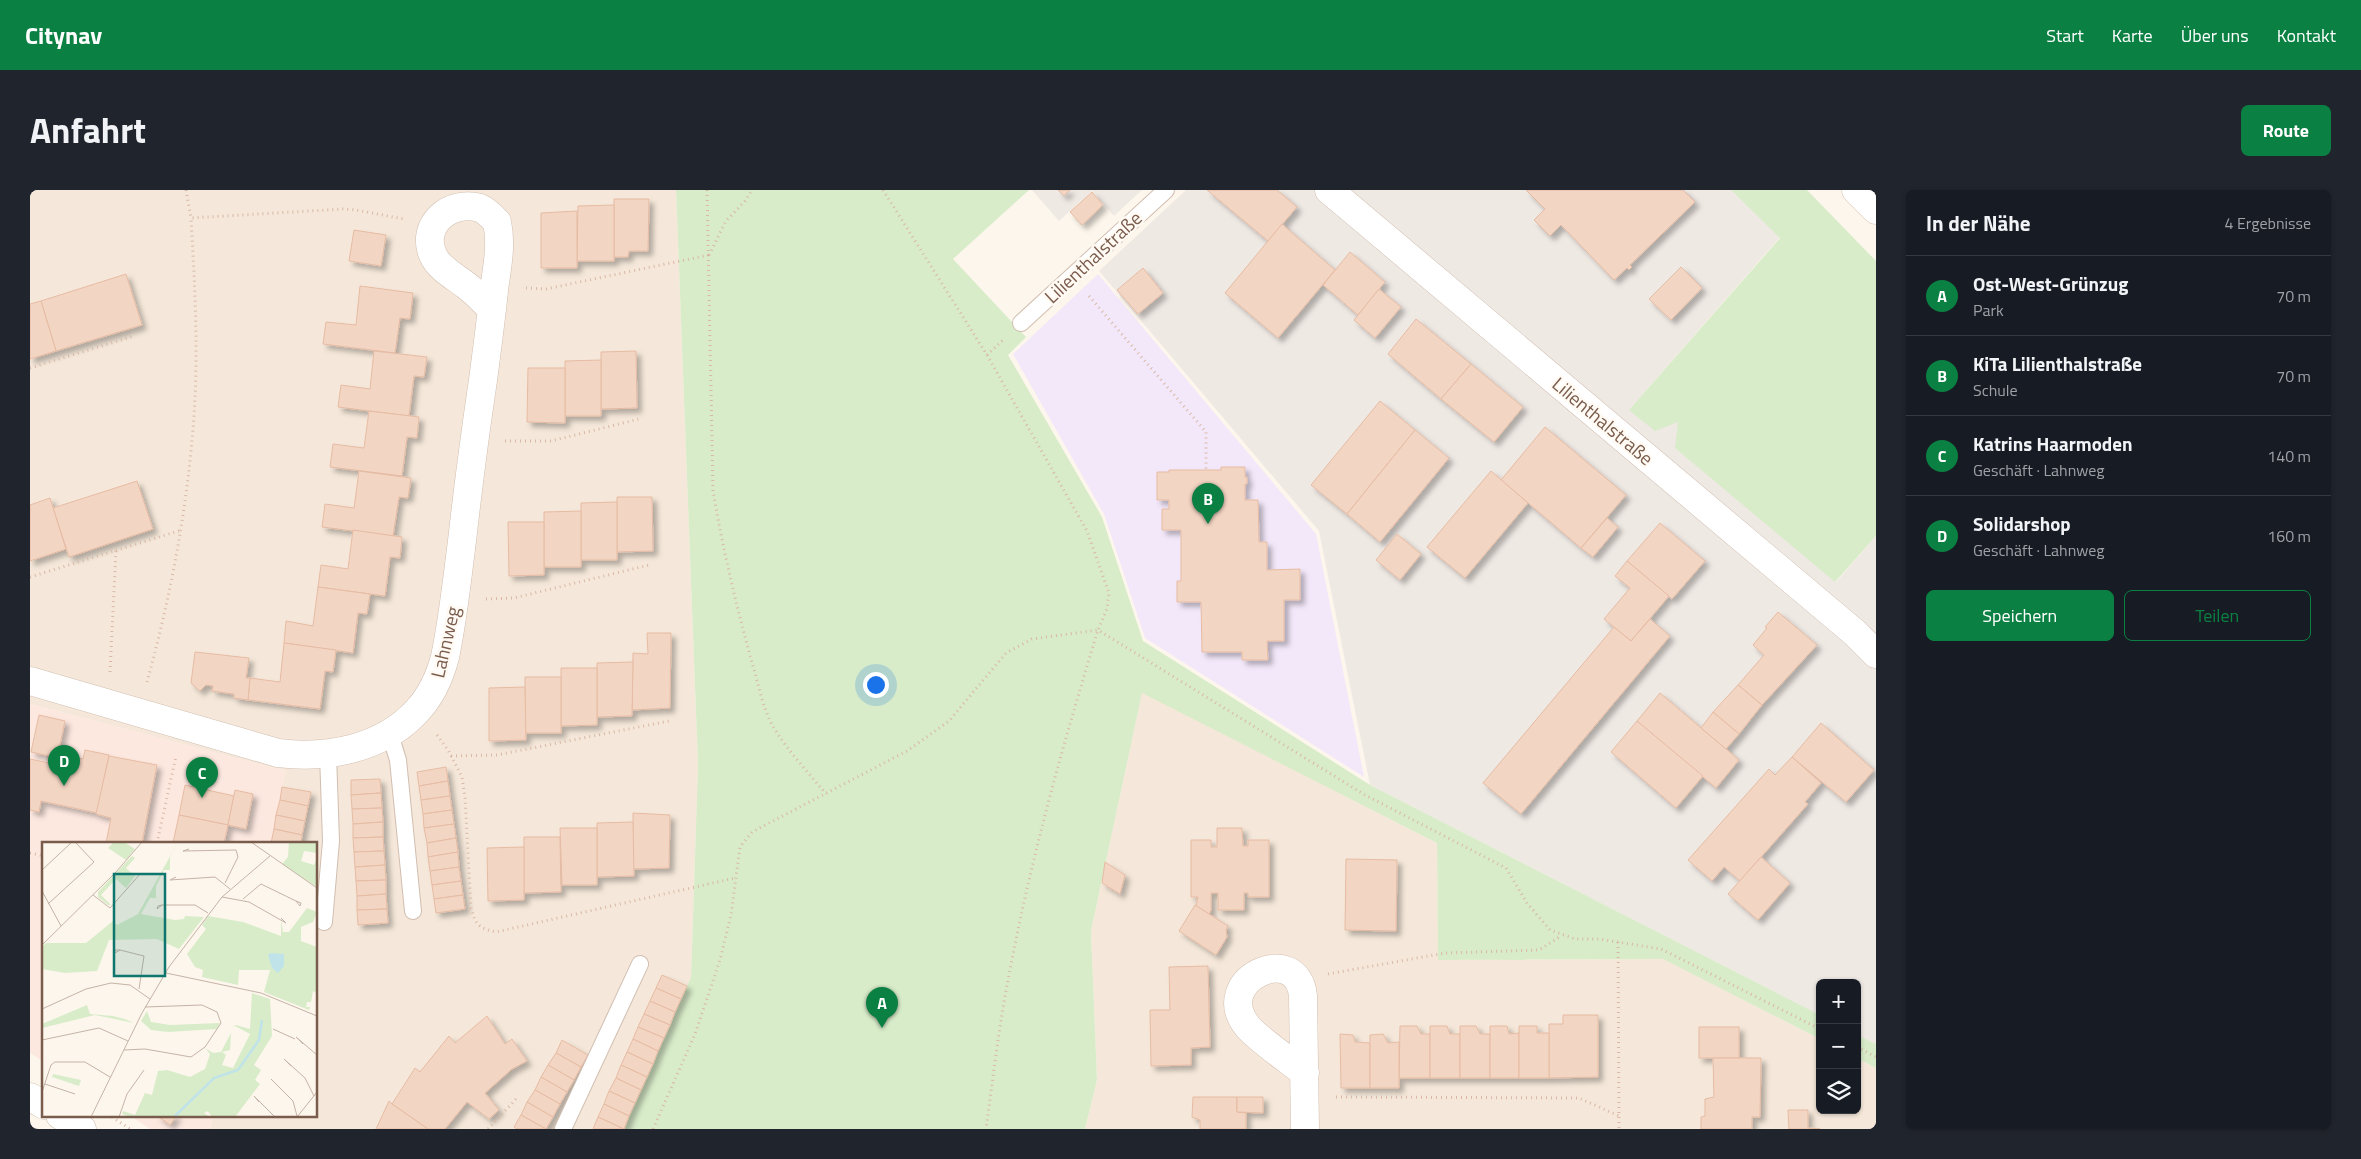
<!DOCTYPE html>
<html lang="de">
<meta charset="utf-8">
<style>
:root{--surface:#171b24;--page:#20242c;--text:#f1f3f6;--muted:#9ea1a6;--line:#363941;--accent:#0b8043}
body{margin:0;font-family:"Titillium Web",sans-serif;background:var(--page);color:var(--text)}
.controls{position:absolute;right:15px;bottom:15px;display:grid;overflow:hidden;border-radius:8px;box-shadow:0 1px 4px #0004}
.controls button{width:45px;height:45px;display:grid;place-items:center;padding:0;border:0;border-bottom:1px solid var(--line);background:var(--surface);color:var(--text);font:25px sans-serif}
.you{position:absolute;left:845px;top:494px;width:18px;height:18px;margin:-12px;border:4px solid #fff;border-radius:50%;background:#1a73e8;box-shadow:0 0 0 8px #1a73e833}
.badge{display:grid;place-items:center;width:32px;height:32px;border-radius:50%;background:var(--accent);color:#fff;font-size:16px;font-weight:700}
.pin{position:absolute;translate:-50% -41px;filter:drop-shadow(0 1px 2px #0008)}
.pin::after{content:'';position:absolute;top:26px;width:18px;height:15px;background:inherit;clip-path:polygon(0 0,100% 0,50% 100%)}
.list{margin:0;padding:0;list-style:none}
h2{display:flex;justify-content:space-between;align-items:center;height:65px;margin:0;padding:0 20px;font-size:21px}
h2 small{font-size:16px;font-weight:400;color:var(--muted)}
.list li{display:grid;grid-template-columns:32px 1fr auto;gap:15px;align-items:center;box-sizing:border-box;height:80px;padding:0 20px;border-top:1px solid var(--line)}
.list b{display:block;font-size:19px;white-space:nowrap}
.list p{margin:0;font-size:16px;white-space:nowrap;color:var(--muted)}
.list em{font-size:16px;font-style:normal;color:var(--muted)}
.actions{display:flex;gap:10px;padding:15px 20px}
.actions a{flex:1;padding:11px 0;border:1px solid var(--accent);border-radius:8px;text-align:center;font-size:18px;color:var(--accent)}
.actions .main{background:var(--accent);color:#fff}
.icon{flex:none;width:28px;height:28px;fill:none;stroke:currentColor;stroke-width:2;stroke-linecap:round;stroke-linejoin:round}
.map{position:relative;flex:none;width:1846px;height:939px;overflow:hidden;border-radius:8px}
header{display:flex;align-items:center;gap:30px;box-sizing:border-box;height:70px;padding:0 25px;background:var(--accent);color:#fff}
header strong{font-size:24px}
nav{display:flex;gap:28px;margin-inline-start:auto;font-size:18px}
.intro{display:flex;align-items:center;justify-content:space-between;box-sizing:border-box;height:120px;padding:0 30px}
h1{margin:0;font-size:35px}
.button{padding:12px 22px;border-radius:8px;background:var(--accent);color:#fff;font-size:18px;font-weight:700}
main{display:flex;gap:30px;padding:0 30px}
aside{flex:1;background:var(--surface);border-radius:8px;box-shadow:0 1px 4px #0004}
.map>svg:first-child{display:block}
.residential{fill:#f5e8da}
.commercial{fill:#fde8e0}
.industrial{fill:#efe9e4}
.education{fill:#f3e8fa}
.green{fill:#d8ecc9}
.building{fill:#f3d5c3;stroke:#e6bba3;filter:url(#shadow)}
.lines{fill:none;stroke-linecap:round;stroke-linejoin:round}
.service-casing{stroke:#d1beb0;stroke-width:18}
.minor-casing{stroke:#d1beb0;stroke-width:29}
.secondary-casing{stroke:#d6c0b0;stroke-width:29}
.path{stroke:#d9b8a5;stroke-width:3;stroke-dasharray:1 4;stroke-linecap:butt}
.service{stroke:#fff;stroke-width:16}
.minor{stroke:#fff;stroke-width:28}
.secondary{stroke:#fff;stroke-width:28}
.labels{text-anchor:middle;stroke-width:5;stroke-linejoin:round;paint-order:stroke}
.street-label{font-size:19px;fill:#7a5c4d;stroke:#fffaf3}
.inset-river{fill:none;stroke:#bfe3e8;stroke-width:2.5}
.inset-road{fill:none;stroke:#c5b3a7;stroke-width:1}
.view{fill:#0f766e;fill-opacity:0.15;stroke:#0f766e;stroke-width:2.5}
.inset-edge{fill:none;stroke:#7a5c4d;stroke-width:2.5}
</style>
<header>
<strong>Citynav</strong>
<nav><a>Start</a><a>Karte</a><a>Über uns</a><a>Kontakt</a></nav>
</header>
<div class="intro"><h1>Anfahrt</h1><a class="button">Route</a></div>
<main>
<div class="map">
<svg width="1846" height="939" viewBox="0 0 1846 939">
<defs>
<filter id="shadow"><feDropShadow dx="4.5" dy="4.5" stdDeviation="2.5" flood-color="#0004"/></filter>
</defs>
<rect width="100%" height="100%" fill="#fdf6ec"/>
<g class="residential">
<polygon points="0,0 646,0 668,575 661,787 594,939 180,939 183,925 286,925 286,653 241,653 255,581 0,514"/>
<polygon points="1112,502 1407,653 1408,770 1634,769 1790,849 1790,920 1827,920 1827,868 1846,878 1846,939 1055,939 1067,890 1061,741"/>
</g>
<g class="commercial">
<polygon points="0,514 256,581 241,653 14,653 14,872 0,863"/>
<polygon points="99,925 183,925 180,939 120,939"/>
</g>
<g class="industrial">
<polygon points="1002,0 1112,0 1084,26 1062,1 1029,31"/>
<polygon points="1156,0 1701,0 1750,47 1599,220 1648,232 1806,392 1846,346 1846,854 1827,845 1827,793 1790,793 1790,825 1340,595 1289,341 1069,81"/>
</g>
<polygon class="education" points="1068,84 1286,344 1334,587 1115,448 1074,324 983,164"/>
<g class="green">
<polygon points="646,0 999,0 923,69 996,147 978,165 1072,327 1113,451 1340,595 1790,825 1790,849 1633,769 1408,770 1407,653 1112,503 1061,741 1067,890 1055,939 593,939 661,787 668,575"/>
<polygon points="1701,0 1777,0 1846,71 1846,346 1805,392 1645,258 1648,232 1625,241 1599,220 1750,48"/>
<polygon points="1827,845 1846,854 1846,878 1827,868"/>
</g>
<g class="building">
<polygon points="1028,0 1040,0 1034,6"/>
<polygon points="1177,0 1247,0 1267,17 1238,51"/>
<polygon points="1496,0 1653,0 1665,12 1600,75 1602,77 1599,80 1597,78 1584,90 1531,35 1520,46 1504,30 1515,19"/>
<polygon points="1062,2 1073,15 1052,35 1040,22"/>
<polygon points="584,9 619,9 618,61 599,61 598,67 584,67"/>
<polygon points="584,15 584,71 547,71 548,16"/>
<polygon points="547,21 547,78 511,78 511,23"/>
<polygon points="1252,34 1305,80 1248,148 1195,103"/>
<polygon points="324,40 356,45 351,76 319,71"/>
<polygon points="1320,62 1355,92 1328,125 1293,95"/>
<polygon points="1651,77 1672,98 1641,130 1619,109"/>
<polygon points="1113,78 1133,103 1108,124 1087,100"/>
<polygon points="96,84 112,135 26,161 11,111"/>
<polygon points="330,96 383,103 380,129 370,128 365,163 293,154 296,132 326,135"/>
<polygon points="1349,99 1371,117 1345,148 1324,130"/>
<polygon points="11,111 26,161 0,169 0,114"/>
<polygon points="1386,129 1441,174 1411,209 1358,164"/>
<polygon points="344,161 397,167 394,187 384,186 379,226 308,217 311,195 340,199"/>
<polygon points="606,161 607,218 571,219 571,162"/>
<polygon points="571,170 571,226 535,226 535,171"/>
<polygon points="1441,174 1493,217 1464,252 1411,209"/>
<polygon points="498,178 535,178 535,233 497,232"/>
<polygon points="1350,211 1385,240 1317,324 1281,295"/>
<polygon points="339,221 389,227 387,248 377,247 372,286 300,277 303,254 334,258"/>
<polygon points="1515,237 1596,305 1551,358 1471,290"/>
<polygon points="1385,240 1419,268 1350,352 1317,324"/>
<polygon points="1191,277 1215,277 1215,287 1217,287 1217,294 1215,294 1215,310 1228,310 1229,352 1237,352 1237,380 1270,379 1270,410 1254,410 1254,451 1237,451 1238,470 1212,470 1212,462 1172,462 1171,412 1147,412 1147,391 1151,391 1151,340 1132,340 1132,319 1139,319 1139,310 1127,310 1127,282 1139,282 1139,280 1191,280"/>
<polygon points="329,281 381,288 378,308 369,307 363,346 292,337 295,314 324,318"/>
<polygon points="1461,281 1498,313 1435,388 1397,357"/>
<polygon points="107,291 123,339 39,367 23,318"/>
<polygon points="587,307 622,307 623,361 587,362"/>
<polygon points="20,308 36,359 0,371 0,315"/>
<polygon points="587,312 587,370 551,370 551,313"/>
<polygon points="551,321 551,377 514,377 514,322"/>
<polygon points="1577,328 1588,337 1563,367 1551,358"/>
<polygon points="478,332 514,332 514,385 479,386"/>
<polygon points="1630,333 1675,371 1642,409 1597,371"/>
<polygon points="323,340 372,347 370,368 360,367 355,406 288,397 291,375 318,379"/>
<polygon points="1367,344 1391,364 1370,390 1346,370"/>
<polygon points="1597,371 1639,406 1601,451 1574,429 1600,398 1585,386"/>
<polygon points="288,397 340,404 337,424 328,423 323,463 254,453 256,431 283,436"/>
<polygon points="1748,422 1787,455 1732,515 1708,495 1734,465 1723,455 1737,438 1735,437"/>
<polygon points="1620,429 1640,446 1491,624 1453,593 1584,437 1601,451"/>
<polygon points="617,443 641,443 640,518 602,520 603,463 618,464"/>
<polygon points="254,453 306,460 303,482 295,481 290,519 218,510 220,488 250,492"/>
<polygon points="165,462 219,468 216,488 220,488 218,510 204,508 204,504 182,501 183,496 176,495 170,501 161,493"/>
<polygon points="603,472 602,526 567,527 567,473"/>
<polygon points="531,478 567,478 567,535 531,536"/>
<rect x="495" y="487" width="36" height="56"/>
<polygon points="1708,495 1732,515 1709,544 1683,522"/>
<polygon points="495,497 496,550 459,551 459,498"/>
<polygon points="1630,503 1709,570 1686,598 1607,531"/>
<polygon points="1683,522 1709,544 1696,559 1671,538"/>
<polygon points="9,525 35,531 28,564 21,563 20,566 1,562"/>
<polygon points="1607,531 1673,586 1646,618 1581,562"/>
<polygon points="1791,533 1844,580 1816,612 1762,567"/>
<polygon points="55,560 79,565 67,623 11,611 9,622 0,620 0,569 19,573 21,563 53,569"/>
<polygon points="79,566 127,575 112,653 76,653 81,628 66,624"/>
<polygon points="1762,567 1791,593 1775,612 1778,614 1710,691 1694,677 1682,691 1658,670 1739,579 1745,585"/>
<polygon points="416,577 418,591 389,596 387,582"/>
<polygon points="350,589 351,603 321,605 321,590"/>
<polygon points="418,591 420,606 391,610 389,596"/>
<polygon points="155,595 204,606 198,635 149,625"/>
<polygon points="252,597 281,602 278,616 250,610"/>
<polygon points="205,600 223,604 216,639 198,635"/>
<polygon points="351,603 352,618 322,619 321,605"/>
<polygon points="420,606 422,620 393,624 391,610"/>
<polygon points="250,610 278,616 275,631 246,625"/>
<polygon points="352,618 353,632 323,634 322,619"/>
<polygon points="422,620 424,634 394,638 393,624"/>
<polygon points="603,623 640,625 639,678 603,679"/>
<polygon points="149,625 198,635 194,653 143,653"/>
<polygon points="246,625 275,631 272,645 244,639"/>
<polygon points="353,632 353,647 323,648 323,634"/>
<polygon points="603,632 604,686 567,687 567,633"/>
<polygon points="424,634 426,648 397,653 394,638"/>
<polygon points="530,638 567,638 567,695 532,695"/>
<polygon points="1187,638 1212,638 1213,656 1218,656 1218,650 1239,650 1239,707 1218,707 1218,703 1214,703 1214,720 1188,720 1188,703 1181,703 1181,720 1179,724 1166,716 1168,707 1161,707 1161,650 1181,650 1181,657 1187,657"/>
<polygon points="244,639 272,645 271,653 241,653"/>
<polygon points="353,647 354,661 324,662 323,648"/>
<polygon points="494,647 530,647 531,702 494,703"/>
<polygon points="426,648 428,662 398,667 397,653"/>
<polygon points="494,657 494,710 458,711 457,658"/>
<polygon points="354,661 355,675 325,677 324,662"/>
<polygon points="428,662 429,677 400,681 398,667"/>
<polygon points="1731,667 1760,693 1728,730 1698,704"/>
<polygon points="1316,669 1367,670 1366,741 1315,740"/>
<polygon points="1075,672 1095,685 1090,704 1072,693"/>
<polygon points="355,675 356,690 326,691 325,677"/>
<polygon points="429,677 431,691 402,695 400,681"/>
<polygon points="356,690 356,704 327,706 326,691"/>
<polygon points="431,691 433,705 404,709 402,695"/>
<polygon points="356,704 357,719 327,720 327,706"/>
<polygon points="433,705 435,719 406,723 404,709"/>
<polygon points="1165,715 1198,736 1196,740 1197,747 1186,765 1149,741"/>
<polygon points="357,719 358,733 328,735 327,720"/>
<polygon points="1178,776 1180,857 1161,858 1161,875 1121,876 1120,820 1140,820 1139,777"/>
<polygon points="632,785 657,796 651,809 626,798"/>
<polygon points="626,798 651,809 645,822 620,811"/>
<polygon points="620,811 645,822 640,835 614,824"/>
<polygon points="614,824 640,835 634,848 608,837"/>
<polygon points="1533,825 1568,825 1568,887 1519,888 1519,834 1533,834"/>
<polygon points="457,826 475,854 482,849 497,871 482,879 455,903 469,920 459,929 437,912 415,939 398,939 362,914 385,878 390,882 419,846 425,853"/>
<polygon points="1370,836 1387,836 1391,844 1400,844 1400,888 1369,888"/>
<polygon points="1400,836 1417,836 1420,844 1430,844 1430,888 1400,888"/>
<polygon points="1430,836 1446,836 1450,844 1460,844 1460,888 1430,888"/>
<polygon points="1460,836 1477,836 1479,844 1489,843 1489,888 1460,888"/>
<polygon points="1489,836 1507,836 1507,843 1519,843 1519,888 1489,888"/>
<polygon points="608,837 634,848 628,861 603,849"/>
<rect x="1669" y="837" width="40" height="31"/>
<polygon points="1310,844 1323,845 1325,852 1340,853 1340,898 1311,898"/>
<polygon points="1353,844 1358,853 1369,852 1369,898 1340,898 1340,845"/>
<polygon points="603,849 628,861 623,874 597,862"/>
<polygon points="532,850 558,865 551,877 526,863"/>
<polygon points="597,862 623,874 617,887 591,875"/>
<polygon points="526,863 551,877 544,890 518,875"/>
<polygon points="1683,868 1731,868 1730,927 1722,927 1722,939 1671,939 1671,927 1675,926 1675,909 1684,907"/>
<polygon points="518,875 544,890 537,902 511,887"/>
<polygon points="591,875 617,887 611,900 586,888"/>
<polygon points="511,887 537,902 530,914 505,900"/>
<polygon points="586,888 611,900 605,913 579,901"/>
<polygon points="505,900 530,914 523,927 497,912"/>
<polygon points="579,901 605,913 599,926 574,914"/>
<polygon points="1163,907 1207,907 1207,922 1216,923 1216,939 1170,939 1170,930 1162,927"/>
<polygon points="1207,907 1233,907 1233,923 1207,922"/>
<polygon points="359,911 362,914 398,939 346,939"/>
<polygon points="497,912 523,927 516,939 491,925"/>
<polygon points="574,914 599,926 594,939 568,927"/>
<polygon points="1758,920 1778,920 1778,938 1790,939 1759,939"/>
<polygon points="126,925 147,925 140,935"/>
<polygon points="491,925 516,939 487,939 484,937"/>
<polygon points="568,927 594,939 563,939"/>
</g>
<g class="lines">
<g class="service-casing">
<g id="service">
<polyline points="991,133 1136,0"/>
<polyline points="359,541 368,570 383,721"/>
<polyline points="294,732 301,651 298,564"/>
<polyline points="533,939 610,774"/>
</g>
</g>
<g class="minor-casing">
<g id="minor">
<polyline points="1299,0 1825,443 1846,464"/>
<path d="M0,491L248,563C297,569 352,559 387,521C401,506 410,486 415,467C423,429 427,390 432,351C438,297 445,244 453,190C457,160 461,130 464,100C467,77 472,55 467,32C462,27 457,21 450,18C420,9 390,35 403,65C409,79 426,87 437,96C446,103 454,111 462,120"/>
<path d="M1275,883C1260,871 1229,850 1218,837C1179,790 1268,750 1273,806L1275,939"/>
<polyline points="0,907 14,915"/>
<polyline points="30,925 52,939"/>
</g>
</g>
<g class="secondary-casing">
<polyline id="secondary" points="1826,0 1846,20"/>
</g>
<g class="path">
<polyline points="156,0 161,28 313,19 326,20 374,29"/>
<path d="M677,0L683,301C693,360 707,419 723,476C729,496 733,520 744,538C758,561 778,582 796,604"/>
<polyline points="853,0 957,165 1057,341 1079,403 1077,419 1068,440 1335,605 1476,678 1497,713 1520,740 1545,749 1569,749 1631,759 1790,839"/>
<polyline points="679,65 696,31 715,11 722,0"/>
<polyline points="496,98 516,99 679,65"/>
<polyline points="1059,106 1176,242 1176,280"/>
<polyline points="957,165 974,149"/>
<polyline points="0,178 104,146"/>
<polyline points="475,251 521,251 609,229"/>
<polyline points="0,387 152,340"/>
<polyline points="456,409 484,408 619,375"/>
<polyline points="80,482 86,360"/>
<path d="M117,492C140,409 156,325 163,239C169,169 165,98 161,28"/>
<path d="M407,545L418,560L432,587L435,608L441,718C446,735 448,738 466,742L705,688"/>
<polyline points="421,566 467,565 639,531"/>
<polyline points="127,653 146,566"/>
<polyline points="0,663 14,666"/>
<polyline points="1588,752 1589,939"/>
<polyline points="1298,784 1415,763 1509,760 1531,746"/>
<polyline points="1827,857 1846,867"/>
<polyline points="1306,907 1549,908 1589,926"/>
<polyline points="82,927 100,939"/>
<polyline points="458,939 488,907"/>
<path d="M623,939L665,844L690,770L701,725L710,657L722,642L877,561L919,531L976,463L1002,449L1068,440C1033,554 1001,668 979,785C969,836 963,888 956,939"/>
</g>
<use href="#service" class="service"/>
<use href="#minor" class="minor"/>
<use href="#secondary" class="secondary"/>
</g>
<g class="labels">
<g class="street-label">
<text transform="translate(1063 67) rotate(-43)" y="7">Lilienthalstraße</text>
<text transform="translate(1573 231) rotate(40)" y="7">Lilienthalstraße</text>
<text transform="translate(415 452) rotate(-77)" y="7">Lahnweg</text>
</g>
</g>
<g transform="translate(12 652)">
<rect width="275" height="275" fill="#fdf6ec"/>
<path d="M72,0H82L93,7L84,18L66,6ZM136,0L128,15V28H122L114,44V56H108L99,72L133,78L142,77L143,74L162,75L137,107L115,97L67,98L55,129L23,131L0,127V105L4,101H44L71,79L75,83L96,72ZM247,0H275V11L262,9L259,19L272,23L275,16V45L240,22L246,15ZM90,14L93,16L84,26L93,34L84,46L74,37L59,53L69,63H66L56,55V50ZM265,66L275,70L271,80L259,85V99L275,105V151L271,149L269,160H265L264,165H268L267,168L222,150L228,128H197L196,143L160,135L161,128L153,125L145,112L164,87L160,83L166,74L201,80L239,94V77L241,90H247ZM210,151L228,157L230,194L212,223L219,228L213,238L218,242L193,275H170L166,269L162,271L168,275H87L80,272L81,269L93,273L103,251L110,253L116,229L125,228L148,235L163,227L168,212L163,206L171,211L179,210L189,191L188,208L180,210L184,213L180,223L191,226L208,192L193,184L188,186L194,183L208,187ZM45,163L48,172L71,174L83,177L92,181L53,173L0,186V182ZM105,169L109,180L128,183L178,181L175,187L126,190L109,188L99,179ZM11,232L39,238L37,244L10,235Z" fill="#d8ecc9"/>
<path d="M229,111L242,112V124L236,131L230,126L226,113Z" fill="#bfe3e8"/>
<path class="inset-river" d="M132,275L172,236L196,228L217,198L220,178"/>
<path class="inset-road" d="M209,0L275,46M147,7L141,9L194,8L196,15L183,41M0,28L30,0M134,35L128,38L173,35L188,47M0,49L19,84M51,53L68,66L99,31M180,55L207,60L244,81L239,76M201,57L219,42L254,59L258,64L259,61L254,59M6,62L52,20L33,0M120,63L115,67L116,64L120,63H153L166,71M0,103L74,30L100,0M78,108L73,111V108H78L102,114L97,147M124,131L219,151L275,174M0,167L44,147L69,141L88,143L108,157M231,187L253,197M0,198L57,186L86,199M261,202L254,195L275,213M82,208L103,207L149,215L163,205L179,181L175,170L160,163L103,165M249,224L242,217L263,236L272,254M3,242L33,252M235,243L229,237L251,259L255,274M0,250L9,223L13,220H43L68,235M217,260L212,254L233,275M49,275L100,171L127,125L180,55L228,14M77,275L85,252L102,228M255,275L275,250"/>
<path class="view" d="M72,32H123V134H72Z"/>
<rect width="275" height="275" class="inset-edge"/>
</g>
</svg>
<div class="controls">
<button>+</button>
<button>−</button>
<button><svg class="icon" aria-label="layers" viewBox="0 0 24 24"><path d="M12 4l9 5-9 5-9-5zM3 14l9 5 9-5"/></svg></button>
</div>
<div class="you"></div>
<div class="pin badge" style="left:852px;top:838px">A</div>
<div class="pin badge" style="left:1178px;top:334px">B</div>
<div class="pin badge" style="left:172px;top:608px">C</div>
<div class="pin badge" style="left:34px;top:596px">D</div>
</div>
<aside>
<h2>In der Nähe<small>4 Ergebnisse</small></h2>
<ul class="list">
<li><span class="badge">A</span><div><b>Ost-West-Grünzug</b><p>Park</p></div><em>70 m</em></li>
<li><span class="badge">B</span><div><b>KiTa Lilienthalstraße</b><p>Schule</p></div><em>70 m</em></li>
<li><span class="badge">C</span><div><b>Katrins Haarmoden</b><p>Geschäft · Lahnweg</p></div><em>140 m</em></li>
<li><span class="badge">D</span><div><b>Solidarshop</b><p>Geschäft · Lahnweg</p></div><em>160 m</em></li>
</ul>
<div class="actions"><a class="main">Speichern</a><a>Teilen</a></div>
</aside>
</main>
